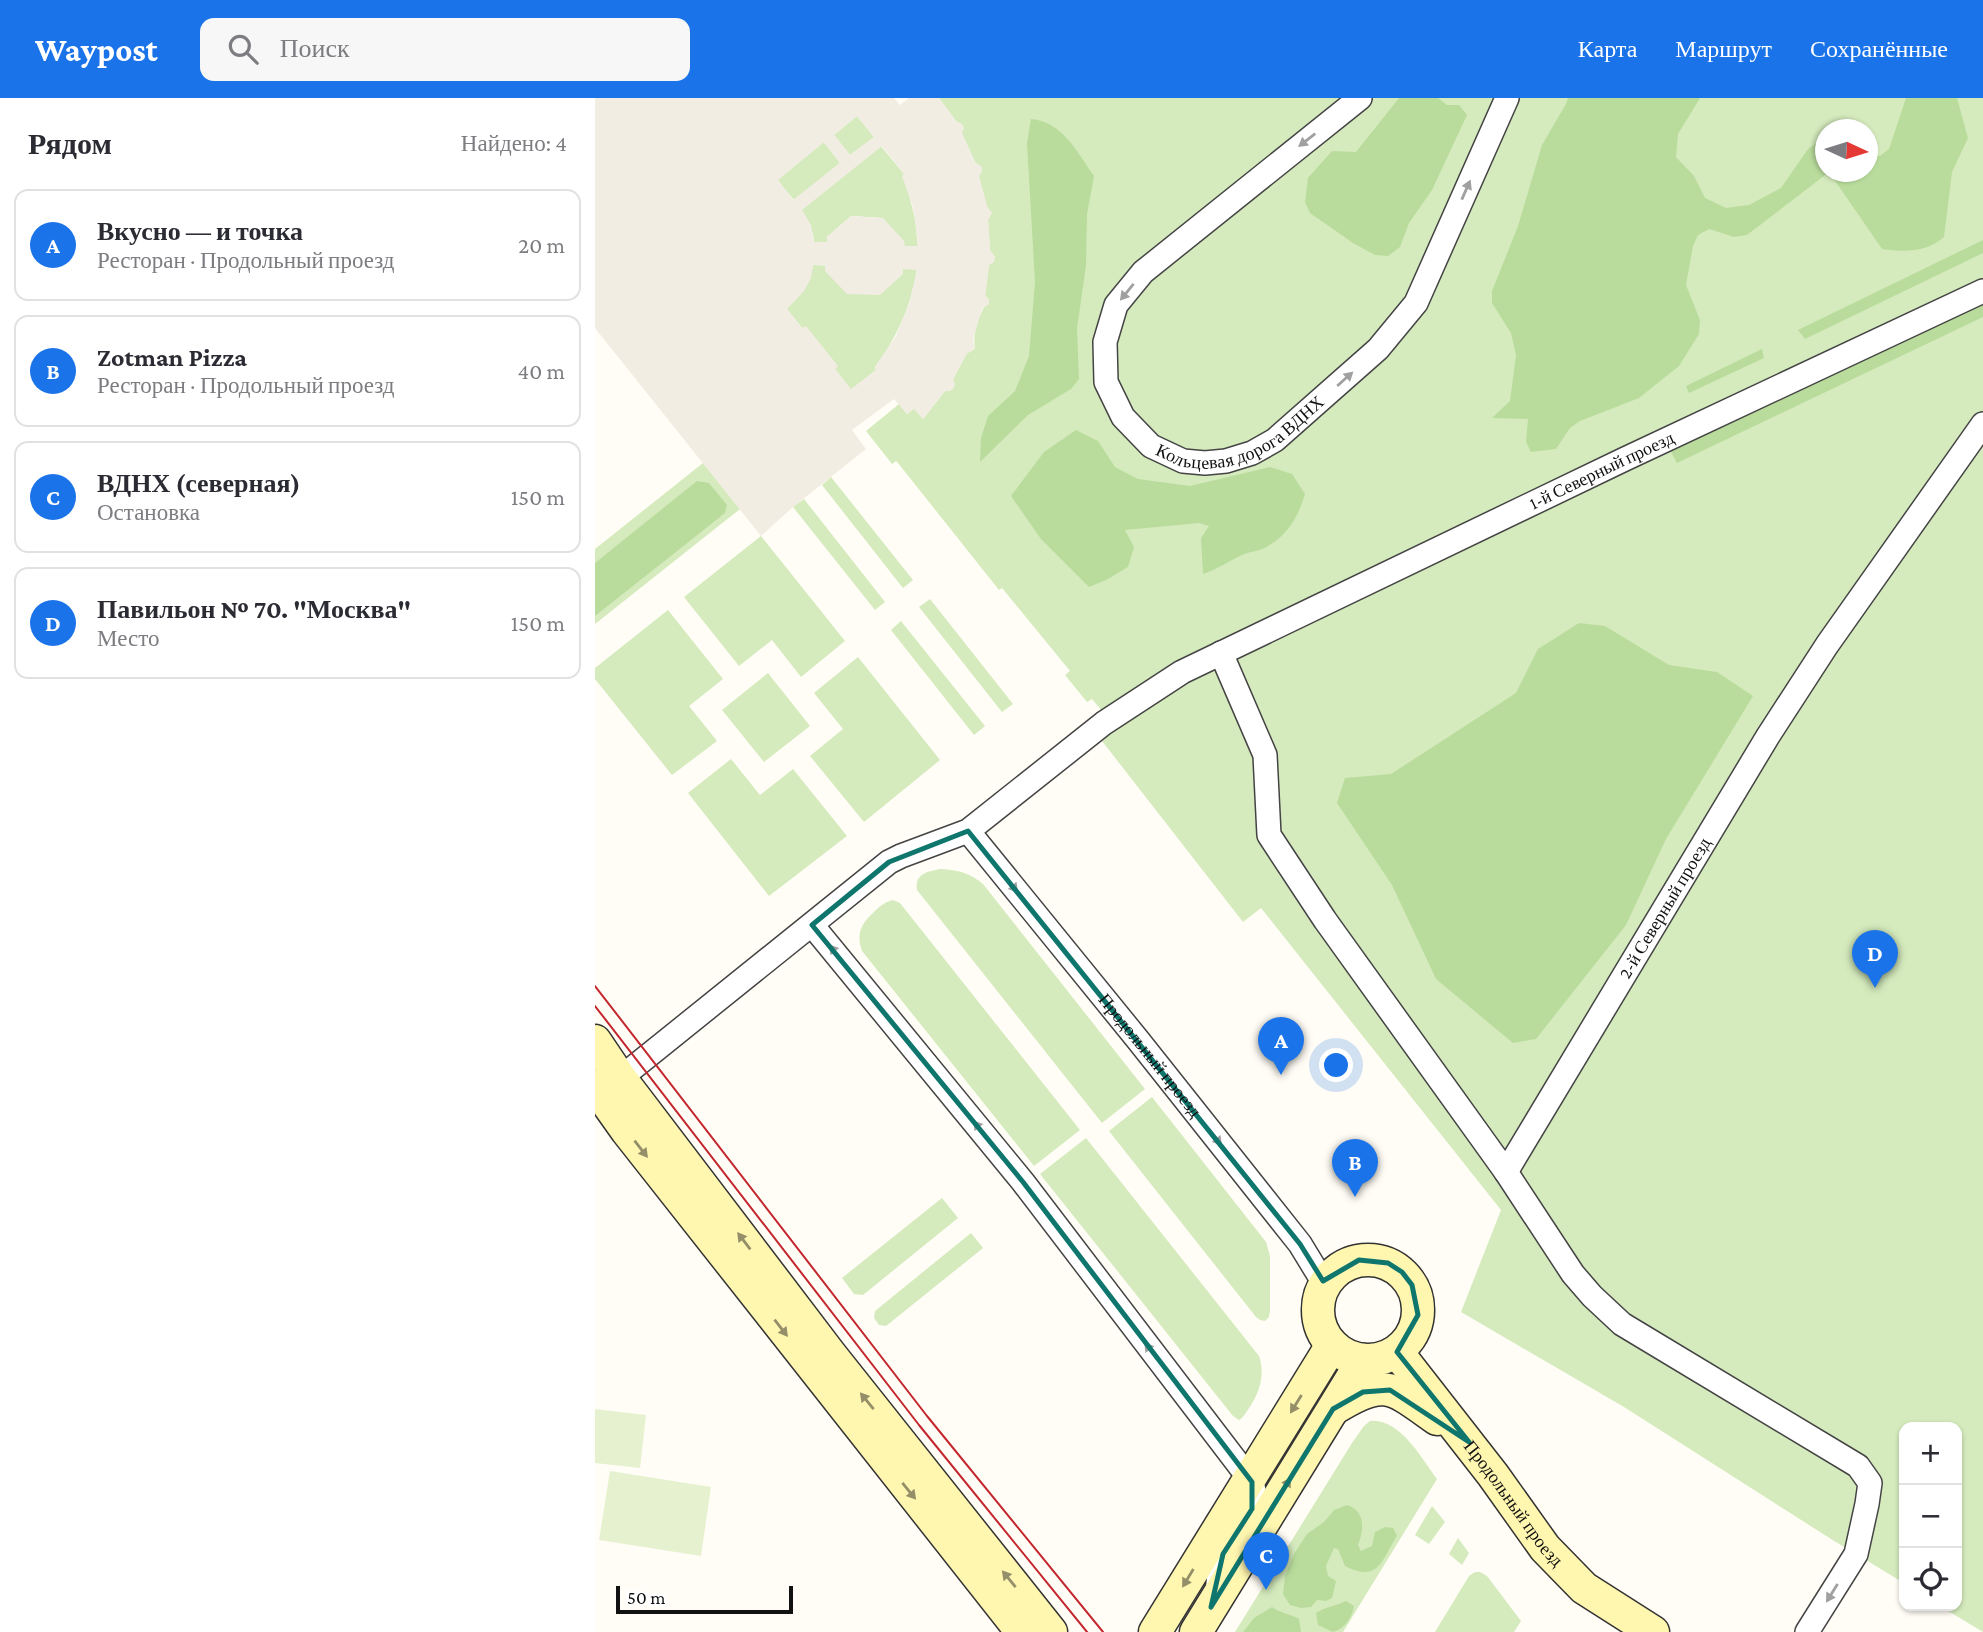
<!DOCTYPE html>
<html lang="ru">
<meta charset="utf-8">
<style>
:root{--surface:#fff;--page:#f7f7f7;--text:#2b2b33;--muted:#7c7c81;--line:#e1e1e2;--accent:#1a73e8}
body{margin:0;font-family:"Crimson Pro",serif;background:var(--page);color:var(--text)}
.controls{position:absolute;right:21px;bottom:21px;display:grid;overflow:hidden;border-radius:14px;box-shadow:0 2px 5px #0004}
.controls button{width:63px;height:63px;display:grid;place-items:center;padding:0;border:0;border-bottom:2px solid var(--line);background:var(--surface);color:var(--text);font:35px sans-serif}
.compass{position:absolute;left:1220px;top:21px;width:63px;height:63px;border-radius:50%;background:var(--surface);box-shadow:0 2px 5px #0004;rotate:94deg}
.scale{position:absolute;left:21px;bottom:18px;width:177px;box-sizing:border-box;padding-left:7px;border:4px solid #111;border-top:0;font-size:19px;line-height:24px;white-space:nowrap;color:#111;-webkit-text-stroke:5px #fff;paint-order:stroke}
.you{position:absolute;left:742px;top:968px;width:24px;height:24px;margin:-18px;border:5px solid #fff;border-radius:50%;background:#1a73e8;box-shadow:0 0 0 10px #1a73e833}
.badge{display:grid;place-items:center;width:46px;height:46px;border-radius:50%;background:var(--accent);color:#fff;font-size:23px;font-weight:700}
.pin{position:absolute;translate:-50% -58px;filter:drop-shadow(0 2px 4px #0008)}
.pin::after{content:'';position:absolute;top:37px;width:24px;height:21px;background:inherit;clip-path:polygon(0 0,100% 0,50% 100%)}
.list{margin:0;padding:0;list-style:none}
h2{display:flex;justify-content:space-between;align-items:center;height:91px;margin:0;padding:0 28px;font-size:30px}
h2 small{font-size:23px;font-weight:400;color:var(--muted)}
.list li{display:grid;grid-template-columns:46px 1fr auto;gap:21px;align-items:center;box-sizing:border-box;height:112px;margin:0 14px 14px;padding:0 14px;border:2px solid var(--line);border-radius:14px}
.list b{display:block;font-size:26px;white-space:nowrap}
.list p{margin:0;font-size:23px;white-space:nowrap;color:var(--muted)}
.list em{font-size:23px;font-style:normal;color:var(--muted)}
.icon{flex:none;width:38px;height:38px;fill:none;stroke:currentColor;stroke-width:2;stroke-linecap:round;stroke-linejoin:round}
.map{position:relative;flex:none;width:1388px;height:1534px;overflow:hidden}
header{display:flex;align-items:center;gap:42px;box-sizing:border-box;height:98px;padding:0 35px;background:var(--accent);color:#fff}
header strong{font-size:33px}
nav{display:flex;gap:38px;margin-inline-start:auto;font-size:24px}
.search{width:490px;height:63px;background:var(--page);display:flex;align-items:center;gap:18px;box-sizing:border-box;padding:0 24px;border-radius:14px;color:var(--muted);font-size:26px}
main{display:flex}
aside{flex:1;background:var(--surface)}
.map>svg:first-child{display:block}
.green{fill:#d5ebbd;fill-rule:evenodd}
.forest{fill:#b9dc9c}
.pitch{fill:#e6f2cf}
.plaza{fill:#f1ede2;fill-rule:evenodd}
.lines{fill:none;stroke-linecap:round;stroke-linejoin:round}
.street-casing{stroke:#444;stroke-width:26}
.secondary-casing{stroke:#333;stroke-width:35}
.street{stroke:#fff;stroke-width:23}
.secondary{stroke:#fff6b0;stroke-width:32}
.tram{stroke:#c4262e;stroke-width:2}
.oneway{fill:#a0a0a0}
.oneway2{fill:#948f68}
.marked{fill:none;stroke:#0f766e;stroke-width:5;stroke-linejoin:round}
.labels{text-anchor:middle;stroke-width:7;stroke-linejoin:round;paint-order:stroke}
.street-label{font-size:18px;fill:#111;stroke:#fff}
</style>
<header>
<strong>Waypost</strong>
<div class="search"><svg class="icon" aria-label="search" viewBox="0 0 24 24"><circle cx="10" cy="10" r="6"/><path d="M15 15l6 6"/></svg>Поиск</div>
<nav><a>Карта</a><a>Маршрут</a><a>Сохранённые</a></nav>
</header>
<main>
<aside>
<h2>Рядом<small>Найдено: 4</small></h2>
<ul class="list">
<li><span class="badge">A</span><div><b>Вкусно — и точка</b><p>Ресторан · Продольный проезд</p></div><em>20 m</em></li>
<li><span class="badge">B</span><div><b>Zotman Pizza</b><p>Ресторан · Продольный проезд</p></div><em>40 m</em></li>
<li><span class="badge">C</span><div><b>ВДНХ (северная)</b><p>Остановка</p></div><em>150 m</em></li>
<li><span class="badge">D</span><div><b>Павильон № 70. &quot;Москва&quot;</b><p>Место</p></div><em>150 m</em></li>
</ul>
</aside>
<div class="map">
<svg width="1388" height="1534" viewBox="0 0 1388 1534">
<rect width="100%" height="100%" fill="#fffdf5"/>
<g class="green">
<path d="M344,0H1388V1534L1345,1508H1362V1329H1309V1485L1236,1441L1029,1309L866,1214L906,1112L666,810L648,824L507,643L522,631L497,601L492,604L470,577L475,573L407,490L404,492L303,365L301,363L297,366L271,333L304,306L312,316L319,310L328,321L350,293H355L358,281L372,255L377,253L380,250C377,235 384,215 394,202L390,198L394,166L400,159L395,153L392,109L380,64L361,23ZM1230,32H1272V74H1230Z"/>
<polygon points="262,18 279,39 255,57 239,37"/>
<polygon points="229,44 245,65 199,102 182,82"/>
<polygon points="286,48 309,76 320,121 323,149 309,148 288,120 256,118 232,139 232,144 219,144 218,136 206,112"/>
<path d="M218,167L322,171C316,209 302,239 280,269L281,272L256,292L240,271L242,268L211,229L208,231L191,210C207,197 214,187 218,167Z"/>
<polygon points="108,365 145,411 0,526 0,451"/>
<polygon points="236,379 318,482 308,490 227,387"/>
<polygon points="209,401 290,504 280,512 198,409"/>
<polygon points="166,438 250,543 206,579 177,542 144,568 89,499"/>
<polygon points="335,501 418,606 407,614 324,509"/>
<polygon points="73,512 128,581 94,608 122,643 77,677 0,581 0,570"/>
<polygon points="306,523 390,628 379,637 296,532"/>
<polygon points="263,559 345,662 269,724 215,658 248,631 219,595"/>
<polygon points="173,575 215,628 169,664 127,612"/>
<polygon points="136,661 165,697 198,671 252,738 174,798 93,695"/>
<path d="M346,771C363,772 375,775 388,786L550,991L507,1025L322,792C319,776 333,773 346,771Z"/>
<path d="M298,802L305,805L485,1032L439,1068L267,853C261,836 266,826 278,815C284,809 289,804 298,802Z"/>
<polygon points="557,999 671,1144 675,1158 675,1213 674,1219 670,1223 665,1222 661,1219 514,1033"/>
<path d="M491,1040L664,1258C672,1281 661,1302 647,1320L644,1322L638,1318L445,1076Z"/>
<polygon points="347,1100 363,1120 268,1197 259,1196 247,1180"/>
<polygon points="376,1135 388,1150 291,1228 284,1227 279,1220 280,1213"/>
<path d="M775,1323C805,1320 826,1360 842,1381L748,1534H640L757,1345L769,1328Z"/>
<polygon points="837,1408 850,1424 834,1446 820,1437"/>
<polygon points="863,1440 874,1455 867,1467 854,1456"/>
<polygon points="880,1474 885,1474 892,1478 926,1523 919,1534 840,1534 874,1478"/>
</g>
<g class="forest">
<polygon points="804,0 843,0 852,7 864,7 872,17 837,92 814,125 805,149 793,158 780,157 758,145 715,115 710,104 713,80 737,53 761,54"/>
<path d="M973,0H1105L1083,36L1081,59L1099,78L1110,100L1131,110L1154,107L1186,90L1213,51L1230,39V74H1272L1273,58H1285L1294,51L1311,0H1362L1373,40L1357,74L1349,139C1330,155 1310,154 1287,151L1234,74L1152,137L1139,139L1114,131L1103,137L1098,148L1091,187L1105,222L1104,236L1084,268L1044,300L985,323L975,330L961,351L936,354L931,344L933,321L897,320L915,303L921,257L916,235L897,205V193L923,128L947,47L971,6Z"/>
<path d="M436,21C468,24 482,54 499,78L492,116L491,168L482,230L484,281L476,291L433,317L385,364L386,340L393,318L420,293L434,258L440,184L432,45Z"/>
<polygon points="1388,142 1388,155 1210,241 1203,232"/>
<polygon points="1388,203 1388,219 1082,365 1075,352"/>
<polygon points="1167,251 1169,260 1094,295 1091,288"/>
<path d="M481,332L503,343L520,369L543,381L595,388L675,369L697,376L710,396C704,417 693,437 673,448C666,453 656,453 647,457C634,463 623,471 608,476L606,440L614,428L604,425L530,432L539,449L533,469L511,482L494,489L446,441L416,398L449,354Z"/>
<polygon points="102,383 114,385 132,407 130,415 0,518 0,465"/>
<polygon points="984,525 1010,528 1074,567 1122,574 1158,598 1071,741 1031,827 941,941 918,945 841,881 797,787 742,705 750,680 796,676 921,595 943,551"/>
<path d="M752,1407C771,1413 769,1432 763,1447L766,1453L777,1448L780,1434L790,1429L798,1430L802,1438C786,1463 784,1485 750,1468L743,1451L739,1450L731,1468L733,1478L741,1483L737,1500L731,1503L722,1502L716,1509L706,1510L695,1507L688,1496L690,1478L699,1456L712,1436L729,1424L739,1412Z"/>
<path d="M751,1503L759,1508C757,1520 750,1530 738,1534L723,1527L721,1515C730,1509 740,1508 751,1503Z"/>
<path d="M677,1509C685,1515 695,1516 704,1521L706,1534H648L659,1520Z"/>
</g>
<g class="pitch">
<polygon points="0,1311 51,1317 45,1370 0,1365"/>
<polygon points="15,1373 116,1389 106,1458 4,1442"/>
</g>
<path class="plaza" d="M0,0H299L305,7L314,0H344L361,23L367,26L369,30L367,35L380,64L387,69V74L384,78L392,108L397,115L393,122L395,152L400,159L399,164L394,167L390,198L394,202V206L387,211L378,241L380,250L377,253L372,255L358,281L360,286L359,290L355,293H350L328,321L319,311L312,316L299,301L257,332L271,351L198,409L166,438L0,230ZM262,18L279,39L255,57L239,37ZM229,44L245,65L198,102L183,82ZM287,48L309,76L307,78L317,106L320,121L323,148H310L309,143L288,120L256,118L232,139V144H219L216,127L207,112ZM218,167H230V173L252,196L285,197L308,176V171L322,172L314,206L301,238L280,269L281,272L256,291L240,271L243,268L211,228L207,230L192,211L209,193L216,180Z"/>
<g class="lines">
<g class="street-casing">
<g id="street">
<path id="s1" d="M765,0L548,174L521,207L510,244L511,284L528,319L556,348L588,363L610,365L631,363L657,355L680,342L783,251L821,205L912,0"/>
<polyline points="626,555 670,657 674,737 730,822 911,1074 978,1176 997,1198 1027,1226 1263,1368 1275,1385 1272,1406 1261,1456 1212,1534"/>
<path id="s2" d="M373,733L543,942L705,1146L730,1187"/>
<polyline points="217,827 428,1084 657,1384 660,1397 658,1406 628,1456 625,1467 622,1494"/>
<path id="s3" d="M13,990L294,764L306,758L373,733L509,625L587,574L1030,361L1388,193"/>
<path id="s4" d="M911,1074L1173,638L1232,547L1388,326"/>
</g>
</g>
<g class="secondary-casing">
<g id="secondary">
<polyline points="0,943 25,980 235,1256 456,1534"/>
<polyline points="0,988 32,1033 427,1534"/>
<circle cx="773" cy="1212" r="50"/>
<path id="s5" d="M802,1254L898,1377L950,1450L989,1490L1058,1534"/>
<path d="M740,1310C790,1279 797,1289 842,1321"/>
<polyline points="560,1534 737,1247"/>
<polyline points="601,1534 768,1262"/>
</g>
</g>
<use href="#street" class="street"/>
<use href="#secondary" class="secondary"/>
<g class="tram">
<polyline points="0,888 332,1318 508,1534"/>
<polyline points="0,908 324,1327 492,1534"/>
</g>
</g>
<defs><path id="oneway-solid" d="M-6-.8H1V-3.2L6.5 0L1 3.2V.8H-6Z" transform="scale(1.75)"/></defs>
<g class="oneway">
<use href="#oneway-solid" transform="translate(712 42) rotate(142)"/>
<use href="#oneway-solid" transform="translate(871 92) rotate(-66)"/>
<use href="#oneway-solid" transform="translate(532 194) rotate(129)"/>
<use href="#oneway-solid" transform="translate(750 281) rotate(-42)"/>
<use href="#oneway-solid" transform="translate(416 786) rotate(51)"/>
<use href="#oneway-solid" transform="translate(241 855) rotate(-130)"/>
<use href="#oneway-solid" transform="translate(385 1031) rotate(-129)"/>
<use href="#oneway-solid" transform="translate(620 1039) rotate(52)"/>
<use href="#oneway-solid" transform="translate(556 1253) rotate(-127)"/>
<use href="#oneway-solid" transform="translate(1237 1495) rotate(122)"/>
</g>
<g class="oneway2">
<use href="#oneway-solid" transform="translate(46 1051) rotate(52)"/>
<use href="#oneway-solid" transform="translate(149 1143) rotate(-127)"/>
<use href="#oneway-solid" transform="translate(186 1230) rotate(52)"/>
<use href="#oneway-solid" transform="translate(272 1303) rotate(-129)"/>
<use href="#oneway-solid" transform="translate(701 1306) rotate(122)"/>
<use href="#oneway-solid" transform="translate(690 1389) rotate(-58)"/>
<use href="#oneway-solid" transform="translate(314 1393) rotate(51)"/>
<use href="#oneway-solid" transform="translate(593 1480) rotate(121)"/>
<use href="#oneway-solid" transform="translate(414 1481) rotate(-129)"/>
</g>
<path class="marked" d="M373,733L705,1146L728,1183L764,1162L793,1165L807,1174L817,1187L823,1217L802,1254L874,1344L795,1292L768,1294L738,1311L616,1509L628,1456L657,1411V1384L428,1084L217,827L294,764Z"/>
<g class="labels">
<g class="street-label">
<text dy="6" stroke="none"><textPath href="#s1" startOffset="579">Кольцевая дорога ВДНХ</textPath></text>
<text dy="6" stroke="none"><textPath href="#s3" startOffset="1178">1-й Северный проезд</textPath></text>
<text dy="6" stroke="none"><textPath href="#s4" startOffset="308">2-й Северный проезд</textPath></text>
<text dy="6" stroke="none"><textPath href="#s2" startOffset="289">Продольный проезд</textPath></text>
<text dy="6" stroke="none"><textPath href="#s5" startOffset="191">Продольный проезд</textPath></text>
</g>
</g>
</svg>
<div class="controls">
<button>+</button>
<button>−</button>
<button><svg class="icon" aria-label="locate" viewBox="0 0 24 24"><circle cx="12" cy="12" r="6"/><path d="M12 2v4M12 18v4M2 12h4M18 12h4"/></svg></button>
</div>
<svg class="compass" viewBox="-18 -18 36 36"><path d="M0-13l5 13h-10z" fill="#e53935"/><path d="M0 13l5-13h-10z" fill="#7c7c81"/></svg>
<div class="scale">50 m</div>
<div class="you"></div>
<div class="pin badge" style="left:686px;top:977px">A</div>
<div class="pin badge" style="left:760px;top:1099px">B</div>
<div class="pin badge" style="left:671px;top:1492px">C</div>
<div class="pin badge" style="left:1280px;top:890px">D</div>
</div>
</main>
